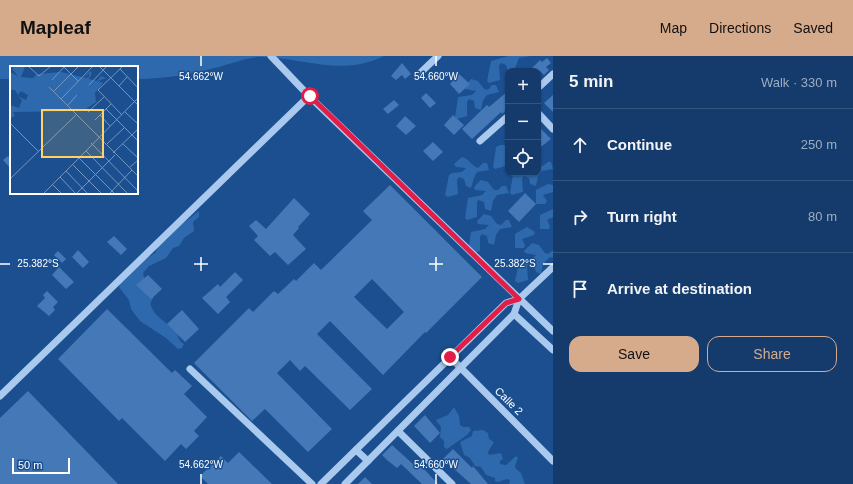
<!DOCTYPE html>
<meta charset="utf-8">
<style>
:root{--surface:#143b6b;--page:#1d4271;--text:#f1f3f6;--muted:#9dadc1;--line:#33557e;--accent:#d6ab8b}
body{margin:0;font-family:Arial,sans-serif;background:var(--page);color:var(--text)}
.controls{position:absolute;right:12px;top:12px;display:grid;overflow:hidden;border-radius:8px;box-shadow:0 1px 3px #0004}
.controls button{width:36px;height:36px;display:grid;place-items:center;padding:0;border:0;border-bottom:1px solid var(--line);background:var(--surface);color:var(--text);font:20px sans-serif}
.scale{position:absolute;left:12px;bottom:10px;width:58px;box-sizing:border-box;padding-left:4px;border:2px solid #fff;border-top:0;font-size:11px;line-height:14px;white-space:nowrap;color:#fff;-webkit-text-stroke:3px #1b4f8f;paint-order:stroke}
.stop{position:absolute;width:12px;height:12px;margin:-9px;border:3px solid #e11d48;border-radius:50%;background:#fff}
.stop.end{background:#e11d48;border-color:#fff;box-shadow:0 1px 4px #0008}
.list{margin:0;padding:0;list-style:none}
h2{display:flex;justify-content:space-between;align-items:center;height:52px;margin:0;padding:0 16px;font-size:17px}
h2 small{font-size:13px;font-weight:400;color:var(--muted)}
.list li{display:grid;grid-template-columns:26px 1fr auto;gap:12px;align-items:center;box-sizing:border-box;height:72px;padding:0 16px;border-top:1px solid var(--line)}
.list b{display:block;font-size:15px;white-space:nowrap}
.list em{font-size:13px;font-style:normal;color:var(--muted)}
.actions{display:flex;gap:8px;padding:12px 16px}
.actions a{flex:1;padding:9px 0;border:1px solid var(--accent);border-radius:12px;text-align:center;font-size:14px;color:var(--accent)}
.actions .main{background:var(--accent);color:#111}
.icon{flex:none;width:22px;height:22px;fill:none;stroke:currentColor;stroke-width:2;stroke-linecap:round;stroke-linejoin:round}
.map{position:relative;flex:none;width:553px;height:428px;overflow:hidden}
header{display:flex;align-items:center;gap:24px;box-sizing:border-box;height:56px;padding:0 20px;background:var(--accent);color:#111}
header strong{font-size:19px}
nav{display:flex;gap:22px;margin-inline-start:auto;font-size:14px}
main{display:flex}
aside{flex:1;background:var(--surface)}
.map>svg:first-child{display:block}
.green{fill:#2e69ad}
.building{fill:#4478b7;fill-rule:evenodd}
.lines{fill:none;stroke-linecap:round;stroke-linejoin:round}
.minor{stroke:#a9c9ee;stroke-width:7}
.route{stroke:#e11d48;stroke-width:5}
.ticks{fill:none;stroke:#fff;stroke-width:1.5}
.labels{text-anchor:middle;stroke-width:3;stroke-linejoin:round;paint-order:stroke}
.street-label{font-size:11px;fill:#fff;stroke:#1b4f8f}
.inset-road{fill:none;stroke:#7695bc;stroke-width:1}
.view{fill:#ffd166;fill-opacity:0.15;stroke:#ffd166;stroke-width:2}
.inset-edge{fill:none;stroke:#fff;stroke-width:2}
.ticks-label{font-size:10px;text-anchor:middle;fill:#fff;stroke:#1b4f8f;stroke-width:3;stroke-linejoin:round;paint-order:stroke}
</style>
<header>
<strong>Mapleaf</strong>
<nav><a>Map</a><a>Directions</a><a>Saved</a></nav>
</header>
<main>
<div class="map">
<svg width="553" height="428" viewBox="0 0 553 428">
<rect width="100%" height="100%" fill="#1b4f8f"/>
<g class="green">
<path d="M0,0H384C339,22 302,0 257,1C244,3 231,7 219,11C192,18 165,23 137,23V11H11V23H0Z"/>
<polygon points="508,0 531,0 519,2 514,15 508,16 506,9 501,7 499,10 500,24 489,27 487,25 491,5"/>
<polygon points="471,23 478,25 484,33 488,34 492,29 496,29 499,36 487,39 483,44 481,54 475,52 474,45 469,43 467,46 467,60 457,63 455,61 458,41 472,39 476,35 465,33 464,31"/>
<polygon points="500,89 508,89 508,93 505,96 506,110 495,113 493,111 496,91"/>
<path d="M462,101C470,103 471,110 478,112L483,107H487L489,114L477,116L474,122L471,132L466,130L464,123L459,121L457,124L458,138L448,141L445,139L449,119L452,117L462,116L466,112L456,111L454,108Z"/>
<polygon points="548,106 551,106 553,113 542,115 538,120 536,130 530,128 529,122 524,120 522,123 523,136 512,139 510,137 513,118 538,117 538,108 543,110"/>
<polygon points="481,124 488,126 494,134 498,134 502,130 506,130 509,137 497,139 493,145 491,155 485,153 484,146 478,144 477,147 477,161 467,164 465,162 468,142 482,139 486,135 475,134 474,131"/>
<polygon points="548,128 553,129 553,136 543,139 547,145 545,148 536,148 536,134"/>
<polygon points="553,153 553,161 547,164 550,170 549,173 540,173 540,159"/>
<path d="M199,155V161L193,166L194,175L184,182L179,190L173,192L166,202L149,210L143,217L146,229L154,239C154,243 149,246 151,250C155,261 168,267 175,275C179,280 178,285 184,288L182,292L178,293L166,282L140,265L131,253L129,244L119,231L121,226L144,204L155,197L159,189L168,182L173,175Z"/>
<polygon points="484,158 491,160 497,168 501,169 506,164 509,164 512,171 500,173 496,179 494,189 488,187 487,180 482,178 480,181 480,195 470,198 468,196 471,176 485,173 489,169 478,168 477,165"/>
<polygon points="527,171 535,176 534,179 522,183 525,189 524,192 515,192 515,178"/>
<polygon points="532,187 539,189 545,197 548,198 553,194 553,202 550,201 543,208 541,218 536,216 534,209 529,207 527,210 528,224 518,227 515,225 519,206 522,203 532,203 536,199 525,197 524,195"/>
<polygon points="454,351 459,360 460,369 463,371 469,371 471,374 467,379 447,393 444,391 444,385 440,381 441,371 436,364 448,359"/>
<polygon points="483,374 488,377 489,383 494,386 488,396 489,399 501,397 503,403 500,405 500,408 506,409 516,400 518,402 515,410 516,413 521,417 525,428 509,428 510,424 507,423 498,426 495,425 495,422 486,419 481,411 475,410 470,402 464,399 460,386 472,380 473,375"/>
</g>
<g class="building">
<polygon points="547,2 551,7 546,11 549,14 544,19 540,15 529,15 540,4 542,6"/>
<polygon points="402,7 411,18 405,23 402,19 396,24 391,20"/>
<polygon points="459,18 470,28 459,38 450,28"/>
<polygon points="508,35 508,52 502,58 501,56 472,83 462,73 487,49 489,51"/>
<polygon points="426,37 436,47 430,52 421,42"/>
<polygon points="553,39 553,56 544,47"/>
<polygon points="394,44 399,49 388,58 383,53"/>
<polygon points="453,59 464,69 454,79 444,69"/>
<polygon points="405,60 416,70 406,79 396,70"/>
<polygon points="538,70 551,83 538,93"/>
<polygon points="433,86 443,96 433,105 423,95"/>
<polygon points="8,100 11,104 11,113 3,104"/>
<path d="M390,129L482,221L426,277L425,276L383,319L330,265L317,278L372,333L350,354L305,310L300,315L290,304L277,317L332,373L308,396L265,353L252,365L194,307L249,252L253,256L274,235L278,238L294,223L296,225L314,207L321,214L372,164L363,155ZM372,223L404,256L387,273L354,241Z"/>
<polygon points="525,137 536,148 519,166 508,155"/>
<polygon points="294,142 310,158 298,171 299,172 293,179 306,193 288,209 275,196 270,200 254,184 258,180 249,170 256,164 266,173"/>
<polygon points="114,180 127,193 121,199 107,186"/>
<polygon points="78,194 89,206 83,212 72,201"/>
<polygon points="58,195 66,203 62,207 54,199"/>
<polygon points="59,211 74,226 66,233 52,219"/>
<polygon points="235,216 243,224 226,241 230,246 218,258 202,242 218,228 220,231"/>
<polygon points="148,219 162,233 151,243 136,229"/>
<polygon points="47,235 58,246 53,251 55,254 49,260 37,250 45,242 43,239"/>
<polygon points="107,253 172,317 175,314 192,330 184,338 207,361 194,375 199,380 186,393 181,388 165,405 122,362 119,365 58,303"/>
<polygon points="182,254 199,273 185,286 167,268"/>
<polygon points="28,335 118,428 0,428 0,362"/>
<polygon points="425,359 440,377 430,387 414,370"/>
<polygon points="392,389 415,410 419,405 424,411 423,412 438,428 422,428 401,408 397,412 387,404 382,399"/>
<polygon points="453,393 472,412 473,410 488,428 471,428 443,403"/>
<polygon points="239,396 272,428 208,428 200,420 221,400 228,407"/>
<polygon points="365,421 372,428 358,428"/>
</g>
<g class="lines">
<g class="minor">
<polyline points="271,0 309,40 553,275"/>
<polyline points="418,19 438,0"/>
<polyline points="538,32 553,18"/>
<polyline points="538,57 553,73"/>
<polyline points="480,85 508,60"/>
<polyline points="514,258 553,294"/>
<polyline points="450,301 553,405"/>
<polyline points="190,313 312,428"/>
<polyline points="0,340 309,40"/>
<polyline points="398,375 452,428"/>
<polyline points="356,394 368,405"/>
<polyline points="321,428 506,247 519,243"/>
<polyline points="345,428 514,258 519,243 553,211"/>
</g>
</g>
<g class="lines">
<polyline class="route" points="310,40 519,243 506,247 450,301"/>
</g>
<path class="ticks" d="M201,0V10M436,0V10M201,201V215M436,201V215M0,208H10M194,208H208M429,208H443M543,208H553M201,418V428M436,418V428"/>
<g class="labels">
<g class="street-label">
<text transform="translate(509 345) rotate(45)" y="4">Calle 2</text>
</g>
</g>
<g transform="translate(10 10)">
<rect width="128" height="128" fill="#1b4f8f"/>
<path d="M4,0L15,1L11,11L23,12L27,8L51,6L76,12L79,11V7L78,9L74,11L80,5L82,7L79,13L87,15L91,10L96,12L88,15L93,17L85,27L86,36L73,45L3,46L5,50L0,52V39L9,42L12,34L8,30L16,34L18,29L11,25L8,29L5,24H1L0,6L8,10L2,3Z" fill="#2e69ad"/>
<path class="inset-road" d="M18,0L29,10L41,0M53,0L61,8L69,0M89,0L128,39M110,3L128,22M42,14L55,0M79,19L97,0M109,20L117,11M39,21L128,110M43,26L61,8L68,15M51,33L83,0M57,40L67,29M96,43L128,75M78,46L94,31M115,46L128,58M90,49L100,60M112,49L88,24L113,0M85,54L101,38M0,57L28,85M81,77L128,125M113,78L128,92M96,79L115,61M76,85L118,128M103,87L128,63M69,92L105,128M66,95L128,32M62,98L92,128M119,102L128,94M56,105L78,128M50,111L66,128M0,113L66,49M42,118L52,128M33,128L67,94M66,128L105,89M99,128L122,104"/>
<path class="view" d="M32,44H93V91H32Z"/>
<rect width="128" height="128" class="inset-edge"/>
</g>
<g class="ticks-label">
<text x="201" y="24">54.662°W</text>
<text x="436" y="24">54.660°W</text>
<text x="38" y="211">25.382°S</text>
<text x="515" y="211">25.382°S</text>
<text x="201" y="412">54.662°W</text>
<text x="436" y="412">54.660°W</text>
</g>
</svg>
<div class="controls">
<button>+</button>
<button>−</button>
<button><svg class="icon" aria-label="locate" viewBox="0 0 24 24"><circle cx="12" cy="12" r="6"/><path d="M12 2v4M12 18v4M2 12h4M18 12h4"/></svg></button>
</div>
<div class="scale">50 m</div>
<div class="stop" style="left:310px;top:40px"></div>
<div class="stop end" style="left:450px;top:301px"></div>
</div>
<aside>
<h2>5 min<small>Walk · 330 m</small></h2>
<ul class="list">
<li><svg class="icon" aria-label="ahead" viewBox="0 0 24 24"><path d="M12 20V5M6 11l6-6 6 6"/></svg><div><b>Continue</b></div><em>250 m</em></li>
<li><svg class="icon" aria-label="right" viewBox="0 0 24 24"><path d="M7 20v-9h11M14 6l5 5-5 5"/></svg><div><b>Turn right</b></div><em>80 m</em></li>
<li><svg class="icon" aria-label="arrive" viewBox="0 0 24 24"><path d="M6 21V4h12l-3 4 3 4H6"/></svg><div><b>Arrive at destination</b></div></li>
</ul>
<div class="actions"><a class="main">Save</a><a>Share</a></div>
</aside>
</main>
